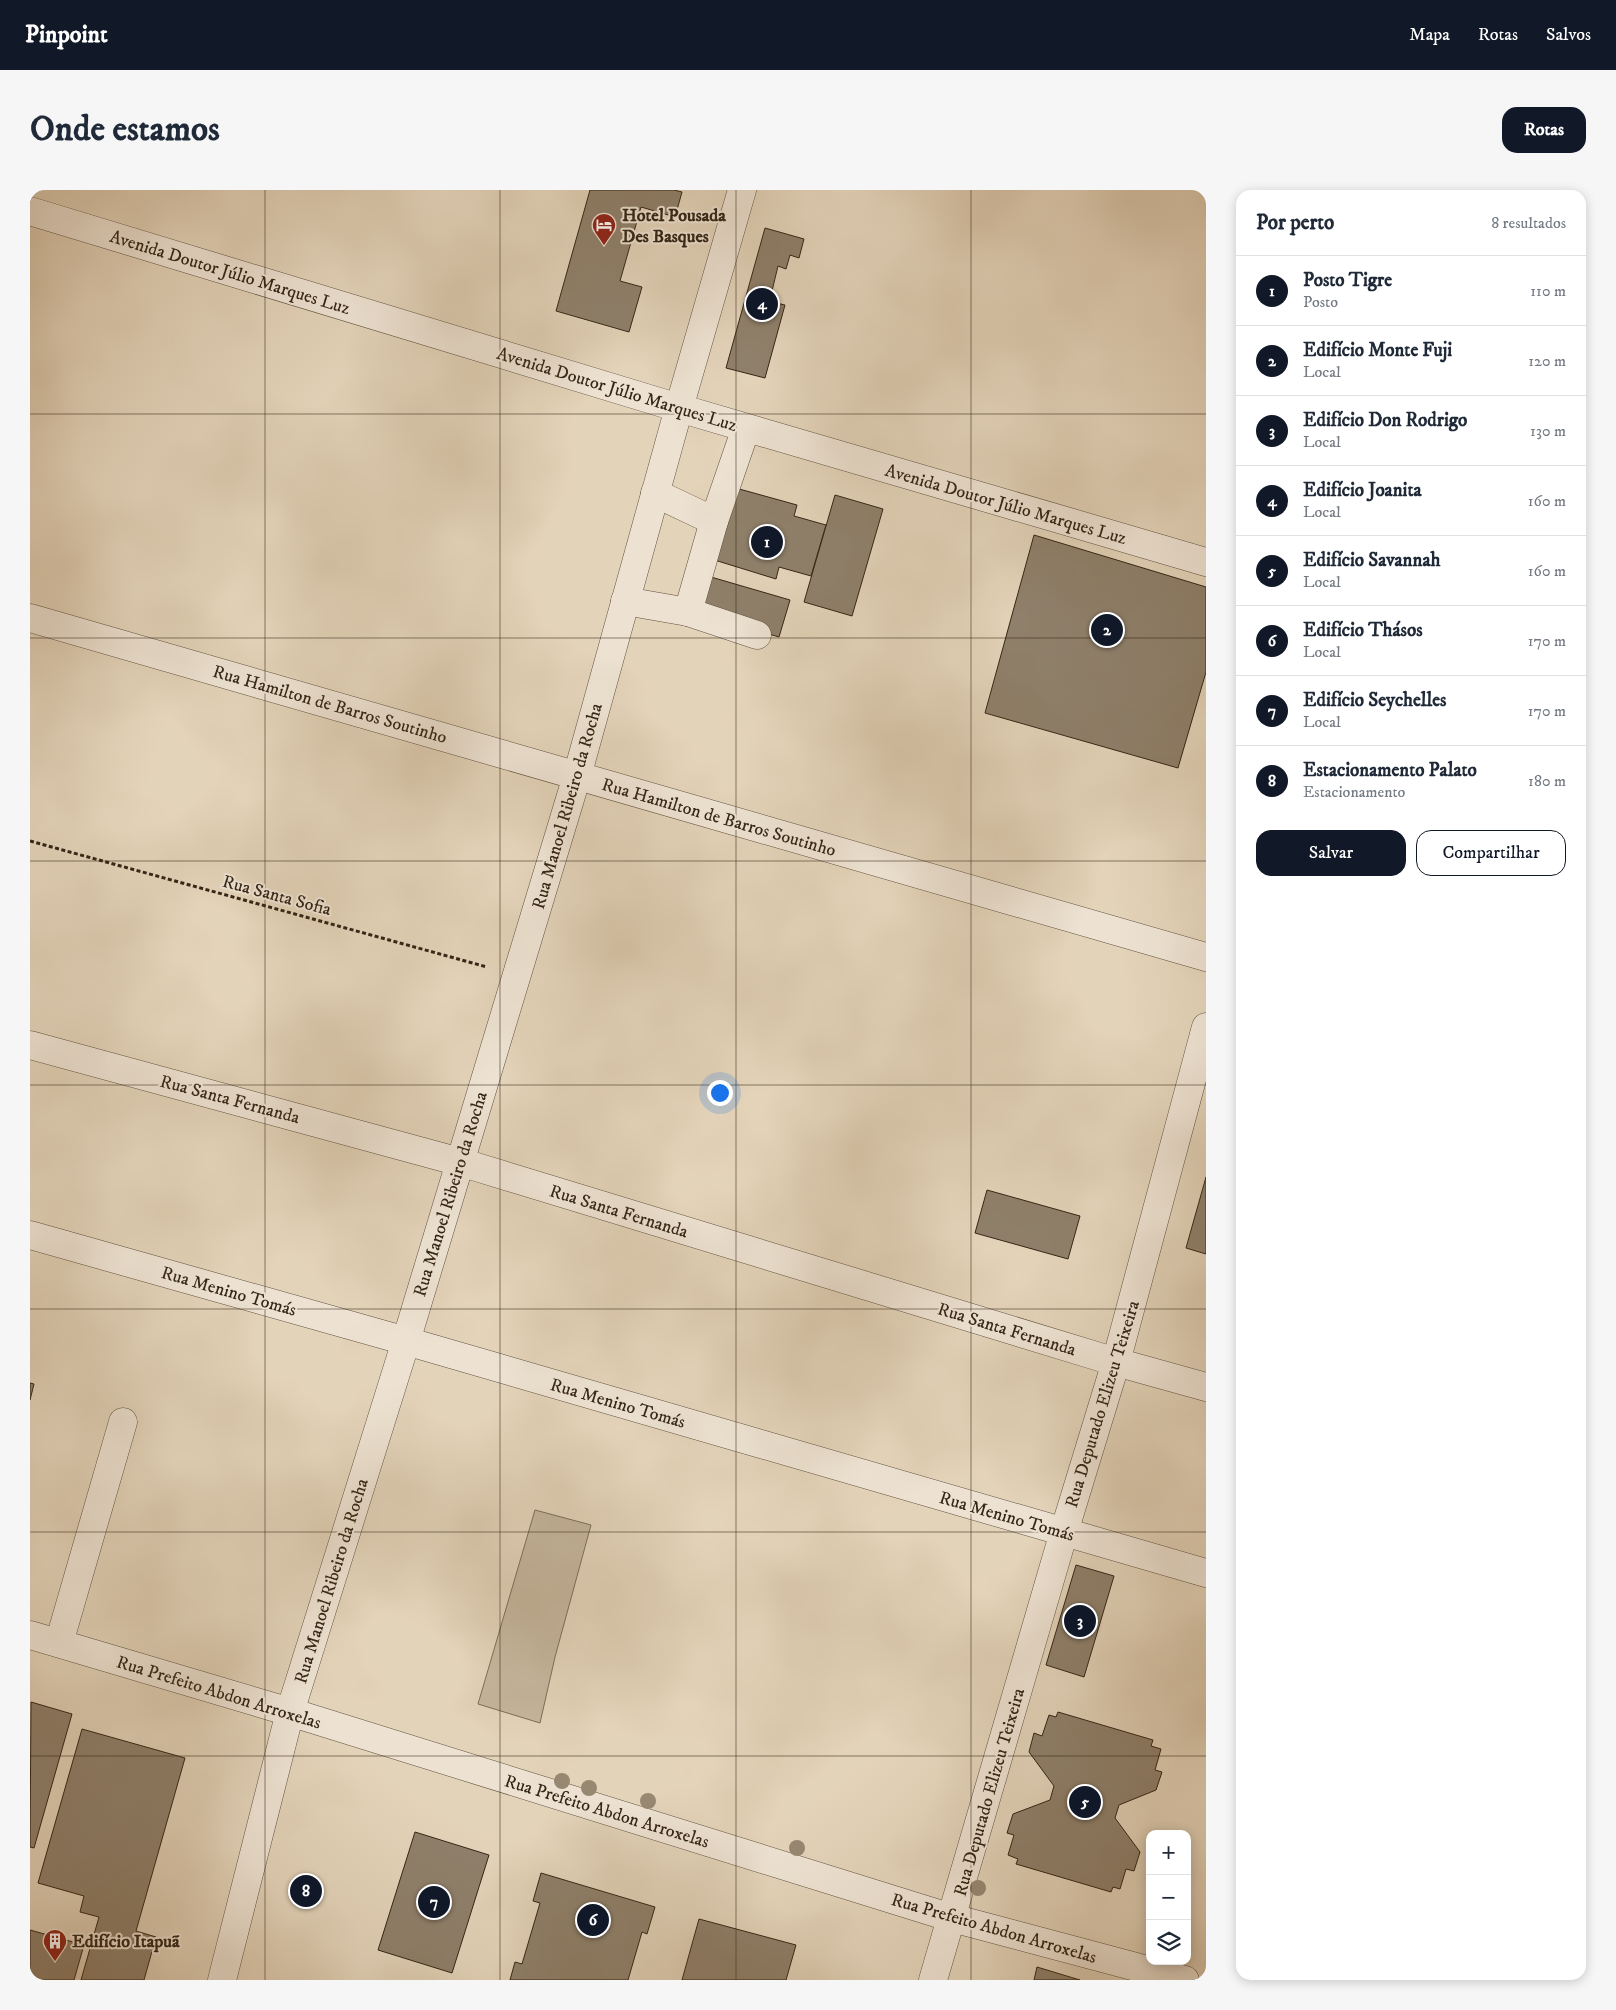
<!DOCTYPE html>
<html lang="pt">
<meta charset="utf-8">
<style>
:root{--surface:#fff;--page:#f6f6f7;--text:#1f2937;--muted:#747a83;--line:#e0e1e3;--accent:#111827}
body{margin:0;font-family:"IM FELL DW Pica",serif;background:var(--page);color:var(--text)}
.controls{position:absolute;right:15px;bottom:15px;display:grid;overflow:hidden;border-radius:10px;box-shadow:0 2px 12px #0003}
.controls button{width:45px;height:45px;display:grid;place-items:center;padding:0;border:0;border-bottom:1px solid var(--line);background:var(--surface);color:var(--text);font:25px sans-serif}
.you{position:absolute;left:689px;top:902px;width:18px;height:18px;margin:-12px;border:4px solid #fff;border-radius:50%;background:#1a73e8;box-shadow:0 0 0 8px #1a73e833}
.badge{display:grid;place-items:center;width:32px;height:32px;border-radius:50%;background:var(--accent);color:#fff;font-size:16px;font-weight:700}
.pin{position:absolute;translate:-50% -50%;border:2px solid #fff;box-shadow:0 1px 5px #0006}
.list{margin:0;padding:0;list-style:none}
h2{display:flex;justify-content:space-between;align-items:center;height:65px;margin:0;padding:0 20px;font-size:21px}
h2 small{font-size:16px;font-weight:400;color:var(--muted)}
.list li{display:grid;grid-template-columns:32px 1fr auto;gap:15px;align-items:center;box-sizing:border-box;height:70px;padding:0 20px;border-top:1px solid var(--line)}
.list b{display:block;font-size:19px;white-space:nowrap}
.list p{margin:0;font-size:16px;white-space:nowrap;color:var(--muted)}
.list em{font-size:16px;font-style:normal;color:var(--muted)}
.actions{display:flex;gap:10px;padding:15px 20px}
.actions a{flex:1;padding:11px 0;border:1px solid var(--accent);border-radius:15px;text-align:center;font-size:18px;color:var(--accent)}
.actions .main{background:var(--accent);color:#fff}
.icon{flex:none;width:28px;height:28px;fill:none;stroke:currentColor;stroke-width:2;stroke-linecap:round;stroke-linejoin:round}
.map{position:relative;flex:none;width:1176px;height:1790px;overflow:hidden;border-radius:15px}
header{display:flex;align-items:center;gap:30px;box-sizing:border-box;height:70px;padding:0 25px;background:var(--accent);color:#fff}
header strong{font-size:24px}
nav{display:flex;gap:28px;margin-inline-start:auto;font-size:18px}
.intro{display:flex;align-items:center;justify-content:space-between;box-sizing:border-box;height:120px;padding:0 30px}
h1{margin:0;font-size:35px}
.button{padding:12px 22px;border-radius:15px;background:var(--accent);color:#fff;font-size:18px;font-weight:700}
main{display:flex;gap:30px;padding:0 30px}
aside{flex:1;background:var(--surface);border-radius:15px;box-shadow:0 2px 12px #0003}
.map>svg:first-child{display:block}
.green{fill:#c5b69d;stroke:#7c6e5a}
.building{fill:#8f806b;stroke:#342616}
.lines{fill:none;stroke-linecap:round;stroke-linejoin:round}
.minor-casing{stroke:#60513f;stroke-width:29}
.path{stroke:#342616;stroke-width:3;stroke-dasharray:4 2.5;stroke-linecap:butt}
.minor{stroke:#ede2d2;stroke-width:28}
.tree{fill:#978872}
.grid{fill:none;stroke:#342616;stroke-width:1;stroke-opacity:0.55}
.labels{text-anchor:middle;stroke-width:4;stroke-linejoin:round;paint-order:stroke}
.poi-label{font-size:18px;font-weight:bold;fill:#342616;stroke:#ede2d2;text-anchor:start}
.street-label{font-size:18px;fill:#342616;stroke:#ede2d2}
</style>
<header>
<strong>Pinpoint</strong>
<nav><a>Mapa</a><a>Rotas</a><a>Salvos</a></nav>
</header>
<div class="intro"><h1>Onde estamos</h1><a class="button">Rotas</a></div>
<main>
<div class="map">
<svg width="1176" height="1790" viewBox="0 0 1176 1790">
<rect width="100%" height="100%" fill="#e3d3b9"/>
<filter id="stains"><feTurbulence type="fractalNoise" baseFrequency=".004" numOctaves="4"/><feColorMatrix values="0 0 0 0 .2 0 0 0 0 .09 0 0 0 0 .02 0 0 0 .5 -.17"/></filter>
<radialGradient id="worn" r=".72"><stop offset=".6" stop-color="#630" stop-opacity="0"/><stop offset="1" stop-color="#630" stop-opacity=".3"/></radialGradient>
<polygon class="green" points="505,1320 561,1335 525,1467 510,1533 448,1514"/>
<g class="building">
<polygon points="560,0 644,0 652,2 645,27 611,17 590,91 612,97 599,142 526,121"/>
<polygon points="735,38 774,49 769,68 760,65 756,79 748,76 741,105 748,107 746,113 755,115 735,188 696,178"/>
<polygon points="702,297 767,315 764,326 796,335 781,386 749,377 746,389 678,368"/>
<polygon points="805,305 853,319 822,426 774,412"/>
<polygon points="1004,345 1176,397 1176,482 1148,578 955,523"/>
<polygon points="681,387 760,410 749,447 670,424"/>
<polygon points="1176,987 1176,1064 1156,1058"/>
<polygon points="957,1000 1050,1026 1038,1069 945,1043"/>
<polygon points="0,1193 4,1194 0,1210"/>
<polygon points="1046,1375 1084,1386 1054,1487 1016,1475"/>
<polygon points="1,1512 42,1524 4,1658 0,1657"/>
<polygon points="1028,1522 1123,1550 1121,1556 1131,1559 1125,1580 1132,1582 1126,1600 1089,1615 1085,1628 1110,1662 1104,1681 1096,1679 1090,1699 1083,1697 1081,1702 986,1674 988,1669 978,1665 984,1645 977,1643 983,1624 1020,1610 1024,1596 999,1562 1004,1543 1012,1546 1019,1525 1026,1527"/>
<polygon points="52,1539 155,1568 106,1741 126,1747 114,1790 51,1790 69,1727 50,1722 54,1706 8,1693"/>
<polygon points="385,1642 459,1665 422,1783 348,1760"/>
<polygon points="511,1683 625,1717 617,1744 612,1742 598,1790 480,1790 485,1772 492,1774 510,1713 503,1711"/>
<polygon points="669,1729 766,1755 756,1790 652,1790"/>
<polygon points="0,1740 54,1755 44,1790 0,1790"/>
<polygon points="1007,1777 1050,1790 1004,1790"/>
</g>
<g class="lines">
<g class="minor-casing">
<g id="minor">
<polyline points="0,21 649,218 1176,372"/>
<polyline points="625,303 684,331"/>
<polyline points="595,411 658,422 727,445"/>
<polyline points="658,422 684,331 716,238"/>
<polyline points="0,428 1176,767"/>
<polyline points="0,855 430,972 1086,1172 1176,1197"/>
<polyline points="0,1045 376,1151 1176,1383"/>
<polyline points="0,1445 260,1522 922,1728 1155,1790"/>
<polyline points="29,1453 93,1232"/>
<polyline points="192,1790 260,1522 376,1151 547,586 649,218 712,0"/>
<polyline points="903,1790 1034,1342 1086,1172 1176,837"/>
</g>
</g>
<polyline class="path" points="0,651 457,777"/>
<use href="#minor" class="minor"/>
</g>
<g class="tree">
<circle cx="532" cy="1591" r="8"/>
<circle cx="559" cy="1598" r="8"/>
<circle cx="618" cy="1611" r="8"/>
<circle cx="767" cy="1658" r="8"/>
<circle cx="948" cy="1698" r="8"/>
</g>
<path class="grid" d="M235,0V1790M470,0V1790M706,0V1790M941,0V1790M0,224H1176M0,448H1176M0,671H1176M0,895H1176M0,1119H1176M0,1342H1176M0,1566H1176"/>
<defs>
<g id="hotel-pin" transform="scale(1.25)"><path d="M0 17L-7.5 6A9.5 9.5 0 1 1 7.5 6Z" fill="#8f2418" stroke="#ede2d2"/><path d="M-6-4.5h1.5V1H6V5H4.5V3h-9V5H-6ZM-4 0a1.8 1.8 0 1 1 3.6 0ZM.5 0V-2.5h3Q6-2.5 6 0Z" fill="#fff"/></g>
<g id="building-pin" transform="scale(1.25)"><path d="M0 17L-7.5 6A9.5 9.5 0 1 1 7.5 6Z" fill="#8f2418" stroke="#ede2d2"/><path d="M-4-6H4V6H1V3H-1V6H-4ZM-2.5-4.3h1.7v1.8h-1.7ZM.8-4.3h1.7v1.8H.8ZM-2.5-1h1.7V.8h-1.7ZM.8-1h1.7V.8H.8Z" fill="#fff"/></g>
</defs>
<g fill-rule="evenodd">
<use href="#hotel-pin" x="574" y="35"/>
<use href="#building-pin" x="25" y="1751"/>
</g>
<g class="labels">
<g class="poi-label">
<text x="592" y="31">Hotel Pousada<tspan x="592" dy="21">Des Basques</tspan></text>
<text x="42" y="1757">Edifício Itapuã</text>
</g>
<g class="street-label">
<text transform="translate(200 82) rotate(17)" y="6">Avenida Doutor Júlio Marques Luz</text>
<text transform="translate(587 199) rotate(17)" y="6">Avenida Doutor Júlio Marques Luz</text>
<text transform="translate(976 314) rotate(16)" y="6">Avenida Doutor Júlio Marques Luz</text>
<text transform="translate(300 514) rotate(16)" y="6">Rua Hamilton de Barros Soutinho</text>
<text transform="translate(537 616) rotate(-74)" y="6">Rua Manoel Ribeiro da Rocha</text>
<text transform="translate(689 627) rotate(16)" y="6">Rua Hamilton de Barros Soutinho</text>
<text transform="translate(247 705) rotate(15)" y="6">Rua Santa Sofia</text>
<text transform="translate(200 909) rotate(15)" y="6">Rua Santa Fernanda</text>
<text transform="translate(420 1004) rotate(-73)" y="6">Rua Manoel Ribeiro da Rocha</text>
<text transform="translate(589 1021) rotate(17)" y="6">Rua Santa Fernanda</text>
<text transform="translate(199 1101) rotate(16)" y="6">Rua Menino Tomás</text>
<text transform="translate(977 1139) rotate(17)" y="6">Rua Santa Fernanda</text>
<text transform="translate(588 1213) rotate(16)" y="6">Rua Menino Tomás</text>
<text transform="translate(1072 1214) rotate(-73)" y="6">Rua Deputado Elizeu Teixeira</text>
<text transform="translate(977 1326) rotate(16)" y="6">Rua Menino Tomás</text>
<text transform="translate(301 1391) rotate(-73)" y="6">Rua Manoel Ribeiro da Rocha</text>
<text transform="translate(189 1502) rotate(17)" y="6">Rua Prefeito Abdon Arroxelas</text>
<text transform="translate(959 1602) rotate(-74)" y="6">Rua Deputado Elizeu Teixeira</text>
<text transform="translate(577 1621) rotate(17)" y="6">Rua Prefeito Abdon Arroxelas</text>
<text transform="translate(964 1738) rotate(16)" y="6">Rua Prefeito Abdon Arroxelas</text>
</g>
</g>
<rect width="100%" height="100%" filter="url(#stains)"/>
<rect width="100%" height="100%" fill="url(#worn)"/>
</svg>
<div class="controls">
<button>+</button>
<button>−</button>
<button><svg class="icon" aria-label="layers" viewBox="0 0 24 24"><path d="M12 4l9 5-9 5-9-5zM3 14l9 5 9-5"/></svg></button>
</div>
<div class="you"></div>
<div class="pin badge" style="left:737px;top:352px">1</div>
<div class="pin badge" style="left:1077px;top:440px">2</div>
<div class="pin badge" style="left:1050px;top:1431px">3</div>
<div class="pin badge" style="left:732px;top:114px">4</div>
<div class="pin badge" style="left:1055px;top:1612px">5</div>
<div class="pin badge" style="left:563px;top:1730px">6</div>
<div class="pin badge" style="left:404px;top:1712px">7</div>
<div class="pin badge" style="left:276px;top:1701px">8</div>
</div>
<aside>
<h2>Por perto<small>8 resultados</small></h2>
<ul class="list">
<li><span class="badge">1</span><div><b>Posto Tigre</b><p>Posto</p></div><em>110 m</em></li>
<li><span class="badge">2</span><div><b>Edifício Monte Fuji</b><p>Local</p></div><em>120 m</em></li>
<li><span class="badge">3</span><div><b>Edifício Don Rodrigo</b><p>Local</p></div><em>130 m</em></li>
<li><span class="badge">4</span><div><b>Edifício Joanita</b><p>Local</p></div><em>160 m</em></li>
<li><span class="badge">5</span><div><b>Edifício Savannah</b><p>Local</p></div><em>160 m</em></li>
<li><span class="badge">6</span><div><b>Edifício Thásos</b><p>Local</p></div><em>170 m</em></li>
<li><span class="badge">7</span><div><b>Edifício Seychelles</b><p>Local</p></div><em>170 m</em></li>
<li><span class="badge">8</span><div><b>Estacionamento Palato</b><p>Estacionamento</p></div><em>180 m</em></li>
</ul>
<div class="actions"><a class="main">Salvar</a><a>Compartilhar</a></div>
</aside>
</main>
